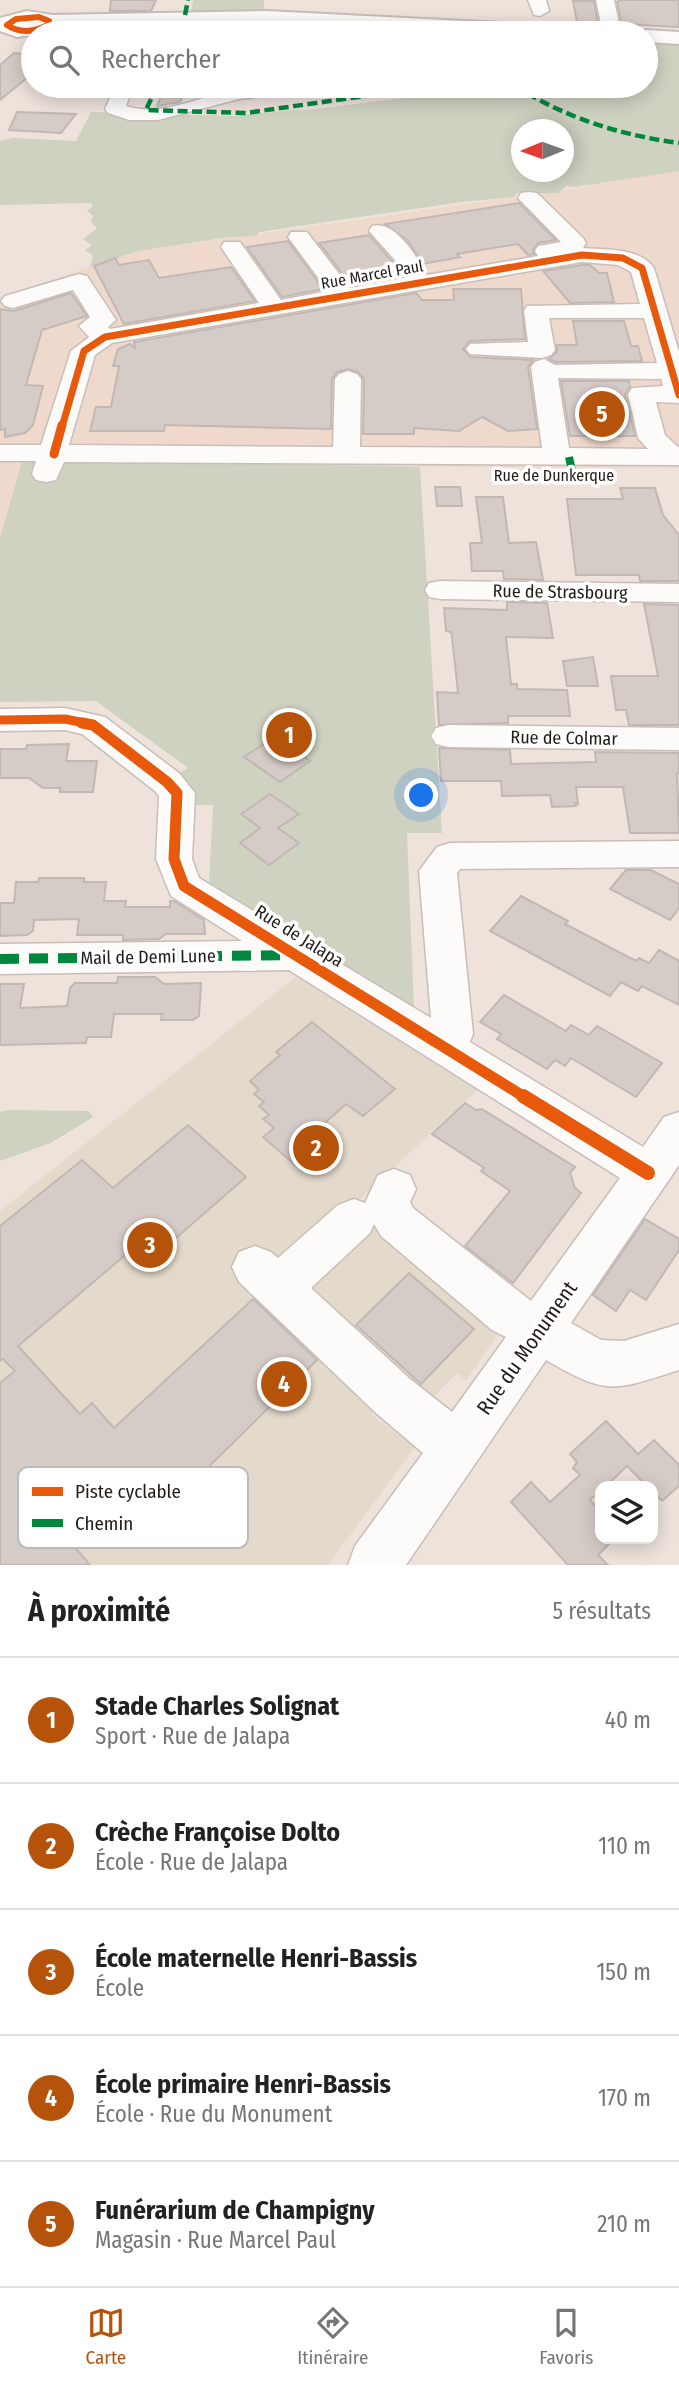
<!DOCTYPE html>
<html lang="fr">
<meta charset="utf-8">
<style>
:root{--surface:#fff;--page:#f6f6f6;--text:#222;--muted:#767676;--line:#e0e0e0;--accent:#b45309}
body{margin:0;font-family:"Fira Sans Condensed",sans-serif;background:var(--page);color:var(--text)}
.controls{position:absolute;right:21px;bottom:21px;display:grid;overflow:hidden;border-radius:14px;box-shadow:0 4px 18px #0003}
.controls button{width:63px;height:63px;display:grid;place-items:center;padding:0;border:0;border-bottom:2px solid var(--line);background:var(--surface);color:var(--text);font:35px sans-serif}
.compass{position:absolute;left:511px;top:119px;width:63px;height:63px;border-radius:50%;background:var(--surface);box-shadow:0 4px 18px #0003;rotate:269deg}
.you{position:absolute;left:422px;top:796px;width:24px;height:24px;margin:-18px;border:5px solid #fff;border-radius:50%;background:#1a73e8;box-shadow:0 0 0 10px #1a73e833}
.badge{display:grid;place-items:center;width:46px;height:46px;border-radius:50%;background:var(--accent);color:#fff;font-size:23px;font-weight:700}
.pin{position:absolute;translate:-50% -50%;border:4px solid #fff;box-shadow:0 2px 7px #0006}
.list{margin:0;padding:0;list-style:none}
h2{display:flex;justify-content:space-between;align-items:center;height:91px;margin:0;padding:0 28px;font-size:30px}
h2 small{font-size:23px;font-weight:400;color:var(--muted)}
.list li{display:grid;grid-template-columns:46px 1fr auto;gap:21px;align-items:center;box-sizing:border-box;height:126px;padding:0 28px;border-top:2px solid var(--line)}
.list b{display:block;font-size:26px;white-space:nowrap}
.list p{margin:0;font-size:23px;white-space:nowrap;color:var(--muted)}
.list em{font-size:23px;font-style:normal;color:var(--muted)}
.icon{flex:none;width:38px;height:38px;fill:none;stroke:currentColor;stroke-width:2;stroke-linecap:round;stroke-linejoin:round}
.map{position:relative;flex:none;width:679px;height:1565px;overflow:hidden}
.search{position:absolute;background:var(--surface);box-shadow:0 4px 18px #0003;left:21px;right:21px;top:21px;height:77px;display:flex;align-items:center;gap:18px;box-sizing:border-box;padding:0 24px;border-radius:38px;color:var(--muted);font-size:26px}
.sheet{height:721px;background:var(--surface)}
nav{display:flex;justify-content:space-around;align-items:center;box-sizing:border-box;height:98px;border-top:2px solid var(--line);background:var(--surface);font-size:19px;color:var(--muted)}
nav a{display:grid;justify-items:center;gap:4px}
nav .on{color:var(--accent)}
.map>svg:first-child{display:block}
.built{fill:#eed9cc}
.education{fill:#e4dacb}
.green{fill:#cfd2c1;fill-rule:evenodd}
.building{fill:#d6ccc7;stroke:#c2b8b3;stroke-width:2}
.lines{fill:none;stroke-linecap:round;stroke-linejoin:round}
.minor-casing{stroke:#c8beb9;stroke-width:3}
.major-casing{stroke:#c8beb9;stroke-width:4}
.minor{fill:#fcfbfa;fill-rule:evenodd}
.major{fill:#fcfbfa;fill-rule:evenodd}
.quiet-far2{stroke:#00873e;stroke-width:4.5;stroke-dasharray:10 4.5;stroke-linecap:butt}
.quiet-far1{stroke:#00873e;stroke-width:8;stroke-dasharray:15 8;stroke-linecap:butt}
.quiet{stroke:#00873e;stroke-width:10;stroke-dasharray:19 10;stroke-linecap:butt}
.cycleway-far4-casing{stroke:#fff;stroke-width:9}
.cycleway-far3-casing{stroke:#fff;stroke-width:10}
.cycleway-far2-casing{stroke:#fff;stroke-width:12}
.cycleway-far1-casing{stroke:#fff;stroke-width:16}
.cycleway-casing{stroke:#fff;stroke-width:18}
.cycleway-far4{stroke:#e8590c;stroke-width:6}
.cycleway-far3{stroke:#e8590c;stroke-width:7}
.cycleway-far2{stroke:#e8590c;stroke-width:9}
.cycleway-far1{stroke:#e8590c;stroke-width:11}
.cycleway{stroke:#e8590c;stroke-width:14}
.labels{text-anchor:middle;stroke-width:7;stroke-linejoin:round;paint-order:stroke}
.far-street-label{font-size:16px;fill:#231b17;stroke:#fff}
.street-label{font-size:18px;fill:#231b17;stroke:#fff}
.near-street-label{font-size:21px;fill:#231b17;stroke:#fff}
.key{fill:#fff;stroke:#bdbbb9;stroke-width:2}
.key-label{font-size:19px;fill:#231b17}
</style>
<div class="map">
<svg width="679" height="1565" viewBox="0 0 679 1565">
<rect width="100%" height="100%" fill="#eee2db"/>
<polygon class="built" points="679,170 679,468 420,467 23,458 0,538 0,297 138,251 579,188"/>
<polygon class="education" points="297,976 478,1089 352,1207 499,1332 466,1381 457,1373 421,1410 404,1387 372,1415 415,1447 328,1565 0,1565 0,1211"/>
<g class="green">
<polygon points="193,0 264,0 264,12 191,13"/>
<path d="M646,41L679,42V171L576,187L566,186L558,193H517L514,197L461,202L259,232L257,236L230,237L138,251L90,267L93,256L85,250L92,245L83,239L97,228L91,222L93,216L87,211L93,206L91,203L0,205V141L13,138L76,141L91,112L233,116L305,109L299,111L502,86H646ZM522,130H564V172H522Z"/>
<polygon points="23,458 420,467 442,833 407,833 414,1009 209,883 213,805 190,805 174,776 188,768 96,701 0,702 0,538"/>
<polygon points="8,1110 89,1111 93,1117 51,1143 0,1161 0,1112"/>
</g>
<g class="building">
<polygon points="111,0 156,0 151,11 110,11"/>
<polygon points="621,0 679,0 679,27 622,24 617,2"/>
<polygon points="573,1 594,1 598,23 577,22"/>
<polygon points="14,53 33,55 33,73 0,100 0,65"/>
<polygon points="166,86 187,86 180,102 157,106"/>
<polygon points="17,112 76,114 61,133 9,130"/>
<polygon points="519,203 556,240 538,243 533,250 534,254 528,255 518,244 457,254 460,257 423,264 407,240 385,224"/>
<polygon points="369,235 398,268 364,274 364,283 351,285 319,243"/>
<polygon points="288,241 323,289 282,297 247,247"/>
<polygon points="115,258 119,265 149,260 159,278 231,267 255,301 124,324 94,266"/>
<polygon points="582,265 590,265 599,273 607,273 614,302 570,303 543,271"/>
<polygon points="453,289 521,289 525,339 470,341 463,349 470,357 533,360 528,367 537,429 508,431 482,417 459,431 414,428 414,434 363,434 364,379 358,372 347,369 337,372 332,379 331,429 165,425 164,431 90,431 96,407 111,407 119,366 113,366 118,349 130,344 135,348 134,342 416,293 422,300 454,300"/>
<polygon points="71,293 87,316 42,330 26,385 43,386 33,425 25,433 5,437 5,429 0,430 0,309 14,311"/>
<polygon points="573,321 624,321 631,346 638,346 642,361 556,362 549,359 557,352 557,345 577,345"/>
<polygon points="561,381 629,381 630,386 625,395 635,436 570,436"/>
<polygon points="435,487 460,487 462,506 437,506"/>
<polygon points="620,488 655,488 663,515 679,535 679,581 640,581 639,575 576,575 567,499 623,499"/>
<polygon points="476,497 503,497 509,543 536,542 543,580 504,579 503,571 472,571 470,543 482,543"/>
<polygon points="507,602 547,603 553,638 506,637 511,684 517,684 517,689 567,690 570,716 508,716 508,723 439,725 437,692 458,693 452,637 451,632 446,631 444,608 507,610"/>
<polygon points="644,604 679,605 679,725 629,725 626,710 616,710 611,676 658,676"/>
<polygon points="593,657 598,686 567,686 563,661"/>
<polygon points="274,737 310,761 280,782 244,757"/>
<polygon points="69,744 66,761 97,761 93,792 60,792 60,788 43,788 29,778 0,778 0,749 26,749 27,745"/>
<polygon points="439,748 510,750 511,764 596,762 595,752 679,753 679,773 677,773 679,833 630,833 623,787 576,787 578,804 575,803 576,806 552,807 550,795 502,796 501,781 441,781"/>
<polygon points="270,794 299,814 278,828 299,843 269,865 240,843 260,828 241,814"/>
<polygon points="626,870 651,870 679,884 679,908 670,920 610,889"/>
<polygon points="39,878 84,878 84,882 106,882 104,901 126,901 125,907 170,907 170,901 174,901 204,920 205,934 166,934 159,939 123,940 123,935 77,935 79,919 34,920 33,931 27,935 0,936 0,903 14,903 16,882 38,882"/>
<polygon points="521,896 568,921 565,924 636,961 639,958 649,963 659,950 679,961 679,1005 642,986 638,991 621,982 610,996 490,931"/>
<polygon points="118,977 155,977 164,984 201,983 199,1016 193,1020 161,1020 162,1014 114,1014 111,1037 87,1037 86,1043 0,1045 0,984 24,984 20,1008 67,1006 70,988 75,983 117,983"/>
<polygon points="504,995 566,1031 571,1025 589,1035 597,1026 662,1063 636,1097 571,1058 565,1066 555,1060 547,1069 497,1039 501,1034 480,1022"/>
<polygon points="312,1022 395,1089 363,1116 346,1104 318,1129 335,1141 302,1171 263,1137 274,1128 263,1119 269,1115 259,1106 264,1102 254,1094 259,1090 250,1081 280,1055 276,1052"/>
<polygon points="465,1103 476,1110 482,1109 575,1167 570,1173 575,1188 581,1193 513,1283 465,1246 510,1191 481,1171 484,1168 432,1134"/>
<polygon points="188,1125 246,1177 145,1265 130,1251 18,1346 80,1414 92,1403 114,1428 253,1299 317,1360 166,1509 154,1495 148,1500 135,1486 73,1545 90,1565 0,1565 0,1383 15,1371 3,1359 0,1361 0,1226 82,1160 113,1188"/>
<polygon points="645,1219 679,1239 679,1250 646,1300 630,1290 616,1311 593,1295"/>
<polygon points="409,1273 474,1329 421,1384 356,1325"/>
<polygon points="606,1421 638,1454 654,1440 679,1465 679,1486 662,1501 653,1492 653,1486 647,1486 627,1466 606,1486 600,1486 600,1491 590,1500 600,1511 600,1539 614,1539 598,1555 608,1565 568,1565 511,1502 531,1482 550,1502 580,1475 573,1468 577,1462 570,1454"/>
</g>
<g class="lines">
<g class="minor-casing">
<g id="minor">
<polygon points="528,0 546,0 549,11 540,16 534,15"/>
<polygon points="596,0 614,0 621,33 603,33"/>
<polygon points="156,14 165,19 160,33 139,33 146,27 150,15"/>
<polygon points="324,16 330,17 332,25 347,25 353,18 359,17 368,22 359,33 316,32 313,28 315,21"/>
<path d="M115,86H133L126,106C163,118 203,95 239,88C259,83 283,85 305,86L295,92L239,99L158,120H129L108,113L105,109Z"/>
<path d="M529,192L537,193L583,238L586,243L583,248C606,250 639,247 654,268L679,352V403L656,402L665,435L679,448V465L64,462L56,480L46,482L36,480L32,474L36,461H0V445H41L71,351L89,337L79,326L90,317L73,290L13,308L5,306L1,301L5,296L79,274L87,276L116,320L108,327L110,329L259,303L221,247L224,242H240L281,300L328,291L288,237L291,232H307L350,288L404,278L401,267L369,231L372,226C396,220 417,258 427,275L538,256L535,251L538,246L561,242L518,198L521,193ZM582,262L618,265L631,272L640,304L527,306L524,311L528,342L470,344L466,349L470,354L542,358L551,355L555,350L549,318H644L657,363L555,365L544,359L535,362L531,367L542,448L360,447L361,379L357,374L348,371L339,374L335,379L333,447L69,445L95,355L112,343ZM558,378L661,379L663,386L632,388L628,394L638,438L648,449L569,448Z"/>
<polygon points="440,581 679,584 679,602 440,599 429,597 425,590 429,583"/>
<path d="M65,708L105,717L179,773L195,793L192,859L199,878L431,1018L419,871L437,847L450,843L679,841V867L460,869L457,873L473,1034L470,1042L643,1147L664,1117L679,1112V1165L571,1323L601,1340L624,1341L679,1324V1370C613,1391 608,1396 546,1360L406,1565H348L355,1546L423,1453L376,1413L239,1282L232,1267L239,1252L255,1246L271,1252L278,1258L338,1205L354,1199L365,1203L378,1175L394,1169L410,1175L416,1189L410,1202L413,1208L531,1301L620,1178L289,970L0,974V944L242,941L171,896L156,859L159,796L155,791L82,734L65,730L0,731V709ZM374,1224L381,1236L492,1330L506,1337L452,1412L410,1379L311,1288L370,1233Z"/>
<polygon points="448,725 679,728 679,750 448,747 436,744 431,736 436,728"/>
</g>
</g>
<g class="major-casing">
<g id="major">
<polygon points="27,11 52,15 266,11 583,27 593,33 472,33 266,23 55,27 51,32 17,37 0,31 0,18"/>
<polygon points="646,30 679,32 679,44 646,42 646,33 638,33"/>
</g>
</g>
<use href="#minor" class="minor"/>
<use href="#major" class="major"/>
<g class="quiet-far2">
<polyline points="185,15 188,0"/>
<polyline points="179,33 184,21"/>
<polyline points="157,86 146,110 246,113 435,86"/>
<path d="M515,86C566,118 620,135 679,143"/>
</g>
<polyline class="quiet-far1" points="569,457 573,475"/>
<polyline class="quiet" points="0,959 290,955"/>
<g class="cycleway-far4-casing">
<path id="cycleway-far4" d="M39,17L49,21L48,25C34,32 20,34 7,25L16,19Z"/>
</g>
<g class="cycleway-far3-casing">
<polyline id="cycleway-far3" points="62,427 84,351 105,337 582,255 623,258 642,268 679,395"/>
</g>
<g class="cycleway-far2-casing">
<g id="cycleway-far2">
<polyline points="54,454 62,425"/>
<polyline points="0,720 65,719 90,724"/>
</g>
</g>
<g class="cycleway-far1-casing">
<polyline id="cycleway-far1" points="82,723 93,725 167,782 177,793 174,859 184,886 526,1098"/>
</g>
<g class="cycleway-casing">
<polyline id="cycleway" points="523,1096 648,1173"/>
</g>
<use href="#cycleway-far4" class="cycleway-far4"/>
<use href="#cycleway-far3" class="cycleway-far3"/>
<use href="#cycleway-far2" class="cycleway-far2"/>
<use href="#cycleway-far1" class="cycleway-far1"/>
<use href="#cycleway" class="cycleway"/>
</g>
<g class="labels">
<g class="far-street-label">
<text transform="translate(372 274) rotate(-10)" y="6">Rue Marcel Paul</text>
<text x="554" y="481">Rue de Dunkerque</text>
</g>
<g class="street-label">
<text transform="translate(560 592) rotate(1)" y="6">Rue de Strasbourg</text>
<text transform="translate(564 738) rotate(1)" y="6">Rue de Colmar</text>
<text transform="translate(299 936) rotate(32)" y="6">Rue de Jalapa</text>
<text transform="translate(148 957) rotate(-1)" y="6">Mail de Demi Lune</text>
</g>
<g class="near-street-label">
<text transform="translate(527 1348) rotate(-55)" y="7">Rue du Monument</text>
</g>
</g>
<rect x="18" y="1467" width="230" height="81" rx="10" class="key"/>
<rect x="32" y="1487" width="31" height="9" fill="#e8590c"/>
<rect x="32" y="1519" width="31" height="8" fill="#00873e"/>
<g class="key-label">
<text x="75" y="1498">Piste cyclable</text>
<text x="75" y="1530">Chemin</text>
</g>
</svg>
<div class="controls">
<button><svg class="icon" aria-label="layers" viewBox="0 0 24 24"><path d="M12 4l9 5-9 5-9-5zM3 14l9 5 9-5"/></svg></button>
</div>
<svg class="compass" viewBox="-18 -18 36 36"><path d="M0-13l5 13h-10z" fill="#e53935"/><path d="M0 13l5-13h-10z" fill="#767676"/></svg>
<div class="you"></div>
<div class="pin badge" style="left:289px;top:735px">1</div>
<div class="pin badge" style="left:316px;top:1148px">2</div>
<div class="pin badge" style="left:150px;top:1245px">3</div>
<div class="pin badge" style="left:284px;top:1384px">4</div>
<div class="pin badge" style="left:602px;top:414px">5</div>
<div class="search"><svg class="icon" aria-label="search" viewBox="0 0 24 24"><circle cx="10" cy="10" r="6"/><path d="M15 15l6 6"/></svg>Rechercher</div>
</div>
<section class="sheet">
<h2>À proximité<small>5 résultats</small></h2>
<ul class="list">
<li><span class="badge">1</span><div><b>Stade Charles Solignat</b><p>Sport · Rue de Jalapa</p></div><em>40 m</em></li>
<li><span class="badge">2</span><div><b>Crèche Françoise Dolto</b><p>École · Rue de Jalapa</p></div><em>110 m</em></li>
<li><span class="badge">3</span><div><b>École maternelle Henri-Bassis</b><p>École</p></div><em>150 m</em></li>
<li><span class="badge">4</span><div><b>École primaire Henri-Bassis</b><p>École · Rue du Monument</p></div><em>170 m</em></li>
<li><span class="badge">5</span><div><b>Funérarium de Champigny</b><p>Magasin · Rue Marcel Paul</p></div><em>210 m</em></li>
</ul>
</section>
<nav>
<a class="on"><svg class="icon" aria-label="map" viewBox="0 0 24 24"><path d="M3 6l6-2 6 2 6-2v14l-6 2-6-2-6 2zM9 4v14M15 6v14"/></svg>Carte</a>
<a><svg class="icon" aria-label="directions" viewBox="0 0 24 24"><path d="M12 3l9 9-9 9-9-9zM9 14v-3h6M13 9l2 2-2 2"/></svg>Itinéraire</a>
<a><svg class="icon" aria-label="saved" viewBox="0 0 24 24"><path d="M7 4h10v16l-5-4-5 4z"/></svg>Favoris</a>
</nav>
